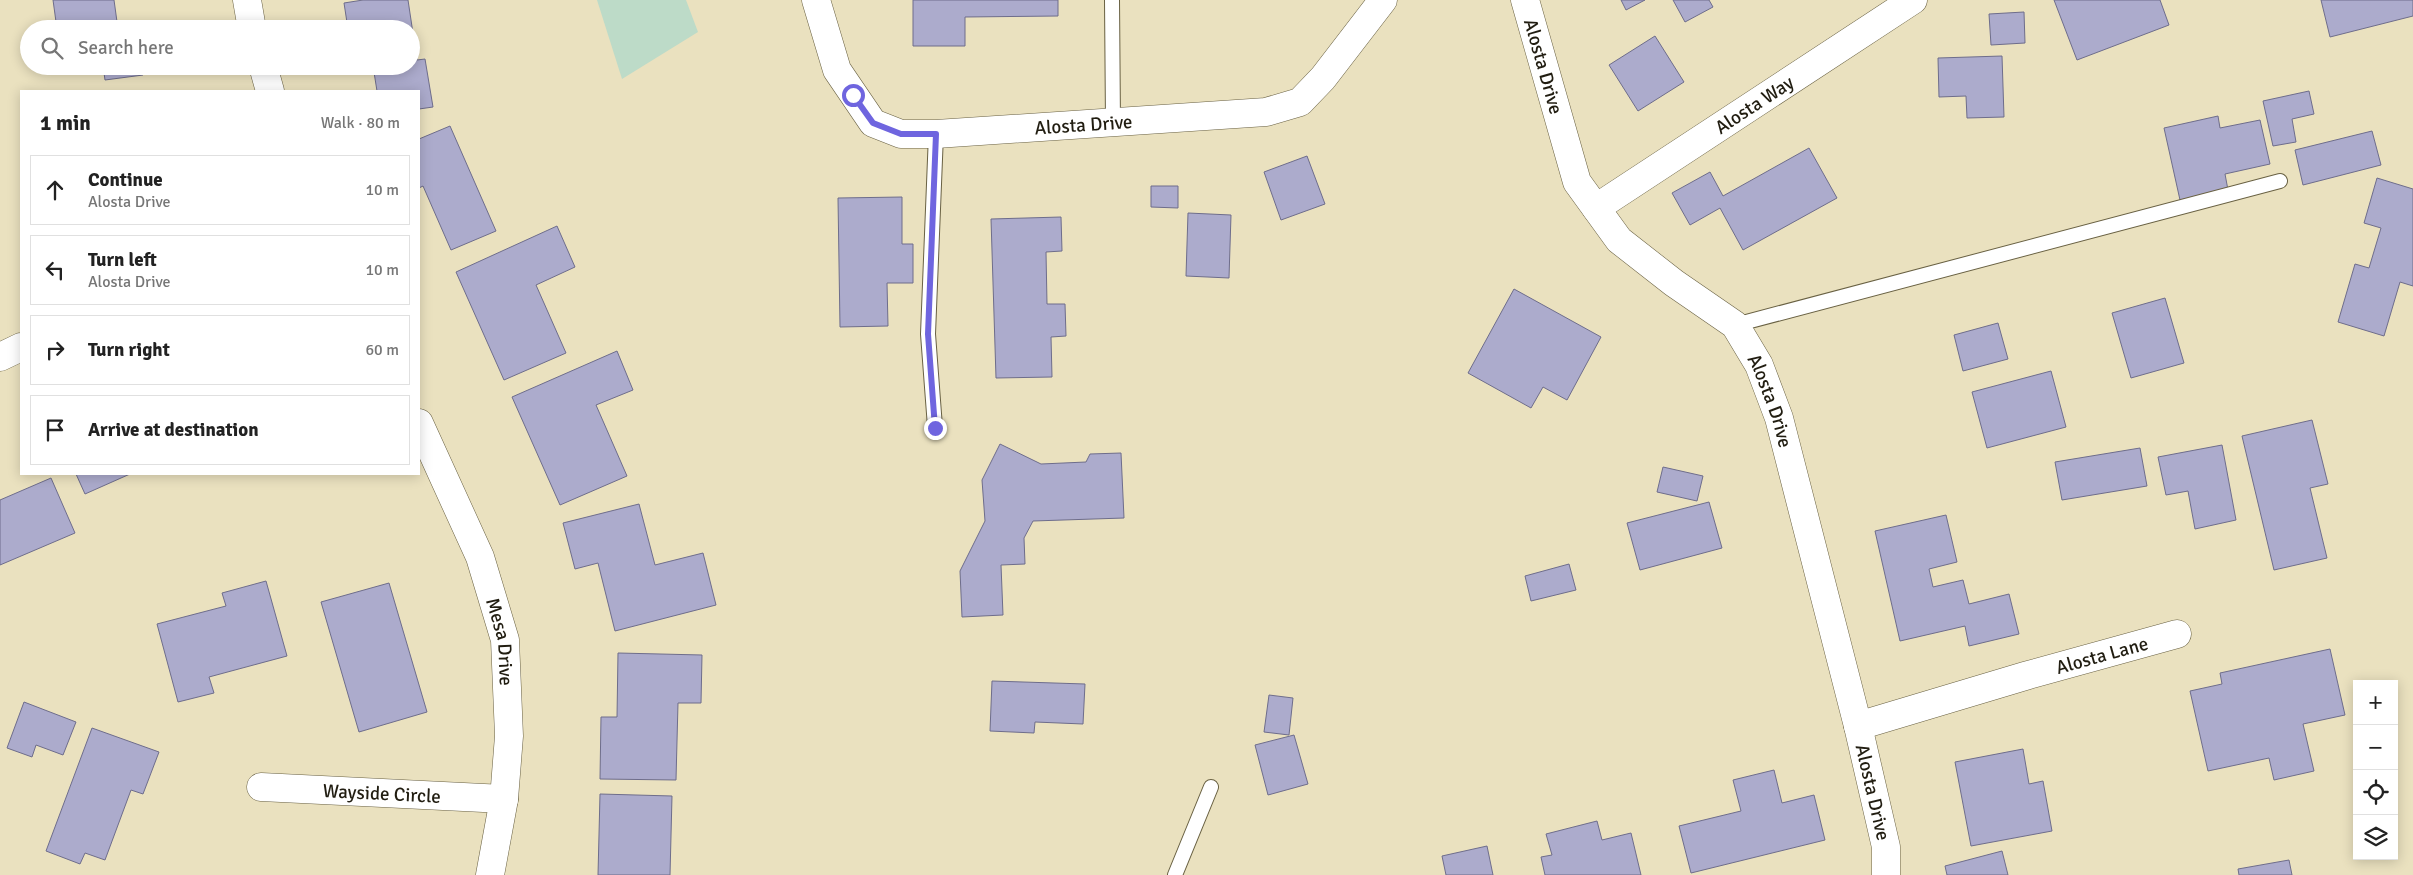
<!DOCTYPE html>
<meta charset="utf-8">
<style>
:root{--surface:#fff;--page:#f2f2f2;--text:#222;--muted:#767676;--line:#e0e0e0}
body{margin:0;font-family:Signika,sans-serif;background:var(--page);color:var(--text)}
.controls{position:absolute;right:15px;bottom:15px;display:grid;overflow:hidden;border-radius:0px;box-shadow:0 2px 12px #0003}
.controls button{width:45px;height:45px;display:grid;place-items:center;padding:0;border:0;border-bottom:1px solid var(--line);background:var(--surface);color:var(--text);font:25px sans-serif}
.stop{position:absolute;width:15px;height:15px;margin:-11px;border:4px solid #6f65df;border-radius:50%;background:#fff}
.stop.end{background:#6f65df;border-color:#fff;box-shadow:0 1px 5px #0008}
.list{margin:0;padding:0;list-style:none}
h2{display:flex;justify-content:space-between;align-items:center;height:65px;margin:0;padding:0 20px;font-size:21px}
h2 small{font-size:16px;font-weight:400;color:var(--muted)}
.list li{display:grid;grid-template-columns:32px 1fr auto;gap:15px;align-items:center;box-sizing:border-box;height:70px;margin:0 10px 10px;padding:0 10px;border:1px solid var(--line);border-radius:0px}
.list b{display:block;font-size:19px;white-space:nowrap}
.list p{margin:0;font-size:16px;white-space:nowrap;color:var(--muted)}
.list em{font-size:16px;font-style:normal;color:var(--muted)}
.icon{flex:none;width:28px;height:28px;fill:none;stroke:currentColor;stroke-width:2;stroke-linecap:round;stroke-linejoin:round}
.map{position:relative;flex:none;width:2413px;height:875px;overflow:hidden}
.search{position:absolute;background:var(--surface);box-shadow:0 2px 12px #0003;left:20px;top:20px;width:400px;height:55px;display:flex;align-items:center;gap:12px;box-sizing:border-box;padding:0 18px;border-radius:28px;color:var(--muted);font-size:19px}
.panel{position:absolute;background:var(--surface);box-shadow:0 2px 12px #0003;left:20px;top:90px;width:400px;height:385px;border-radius:0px}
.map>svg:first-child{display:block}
.green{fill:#bddbc8}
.building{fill:#acabcc;stroke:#6e6d8b}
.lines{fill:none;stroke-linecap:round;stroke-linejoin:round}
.service-casing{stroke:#696143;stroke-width:16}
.minor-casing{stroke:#696143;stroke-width:29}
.service{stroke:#fff;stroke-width:14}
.minor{stroke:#fff;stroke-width:28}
.route{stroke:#6f65df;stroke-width:6}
.labels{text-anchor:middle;stroke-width:4.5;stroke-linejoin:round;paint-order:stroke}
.street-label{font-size:19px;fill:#211d11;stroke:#f8eecc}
</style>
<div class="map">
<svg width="2413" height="875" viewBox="0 0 2413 875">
<rect width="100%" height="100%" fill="#eae1bf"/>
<polygon class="green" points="597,0 686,0 698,32 622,79"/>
<g class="building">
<polygon points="53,0 114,0 118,29 57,29"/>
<polygon points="363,0 408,0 417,60 425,59 433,107 419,109 419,91 377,91 373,66 411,66 411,29 348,29 344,3"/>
<polygon points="913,0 1058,0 1058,16 965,17 965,46 913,46"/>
<polygon points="1621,0 1645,0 1626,10"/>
<polygon points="1673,0 1709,0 1713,7 1685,22"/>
<polygon points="2054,0 2160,0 2169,25 2077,60"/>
<polygon points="2321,0 2413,0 2413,16 2330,37"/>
<polygon points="2024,12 2025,43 1991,45 1989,14"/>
<polygon points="1655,36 1684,82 1638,111 1609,65"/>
<polygon points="2002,56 2004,117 1967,118 1966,96 1939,97 1938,58"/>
<polygon points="103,66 142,66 143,75 105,80"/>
<polygon points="2309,91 2314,114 2292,119 2296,142 2273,146 2263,101"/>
<polygon points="2218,116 2220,128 2260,120 2270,164 2225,174 2228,190 2180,200 2164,128"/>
<polygon points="450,126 496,231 451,250 423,186 419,188 419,139"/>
<polygon points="2372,131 2381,165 2303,185 2295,150"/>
<polygon points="1809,148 1837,198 1743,250 1720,208 1690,225 1672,193 1710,172 1723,196"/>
<polygon points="1307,156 1325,204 1281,220 1264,172"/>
<polygon points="2377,178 2413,189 2413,286 2400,282 2384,336 2338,322 2355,264 2369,268 2381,228 2364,223"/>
<polygon points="1151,186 1178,186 1178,208 1151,207"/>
<polygon points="902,197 902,244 913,244 913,283 887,283 888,326 840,327 838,198"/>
<polygon points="1188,213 1231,215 1229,278 1186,276"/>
<polygon points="1061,217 1062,251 1046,252 1047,304 1065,304 1066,336 1051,337 1052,377 996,378 991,219"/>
<polygon points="557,226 575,267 536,285 566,353 504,380 456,272"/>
<polygon points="1514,289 1601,337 1567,400 1543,387 1531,408 1468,373"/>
<polygon points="2165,298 2184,363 2131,378 2112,313"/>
<polygon points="1998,323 2008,359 1963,371 1954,335"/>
<polygon points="617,351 633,390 596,405 627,476 560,505 512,397"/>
<polygon points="2051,371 2066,427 1987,448 1972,392"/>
<polygon points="2312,420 2328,484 2310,488 2327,558 2274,570 2242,436"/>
<polygon points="1000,444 1041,464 1086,462 1090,454 1121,453 1124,518 1033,521 1024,538 1025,564 1001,565 1003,615 962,617 960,571 985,521 982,480"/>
<polygon points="2222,445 2236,520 2195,529 2188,491 2166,495 2158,457"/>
<polygon points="2140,448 2147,486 2062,500 2055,462"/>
<polygon points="1663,467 1703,476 1697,501 1657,492"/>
<polygon points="76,474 130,474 85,494"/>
<polygon points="51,478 75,533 0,565 0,500"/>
<polygon points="1709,502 1722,548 1640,570 1627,523"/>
<polygon points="639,504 655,565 703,553 716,605 615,631 598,563 575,569 563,523"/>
<polygon points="1946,515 1957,562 1929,569 1933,587 1963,580 1969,604 2009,594 2019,634 1969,646 1965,626 1900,641 1875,531"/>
<polygon points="1569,564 1576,590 1531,601 1525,576"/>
<polygon points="266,581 287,656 209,677 214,693 178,702 157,624 226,606 222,593"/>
<polygon points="389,583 427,712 359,732 321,602"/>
<polygon points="2330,649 2345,715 2303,724 2314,771 2274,780 2269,758 2208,771 2190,691 2222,684 2220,673"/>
<polygon points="618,653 702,655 701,703 678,703 676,780 600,779 601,717 617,717"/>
<polygon points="992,681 1085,684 1083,724 1035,722 1034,733 990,731"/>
<polygon points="1269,695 1293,698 1289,735 1264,732"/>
<polygon points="24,702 76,722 63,755 36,745 32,757 7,748"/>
<polygon points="92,728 159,752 143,794 131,790 105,860 85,853 80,864 46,851"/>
<polygon points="1294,735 1308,784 1268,795 1255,745"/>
<polygon points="2023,749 2029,784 2043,781 2052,831 1971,846 1955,762"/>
<polygon points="1774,770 1782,803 1814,795 1825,840 1691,873 1679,826 1741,811 1733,780"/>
<polygon points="600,794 672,796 670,875 598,875"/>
<polygon points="1597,821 1602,840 1631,833 1641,875 1545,875 1541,857 1552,855 1546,834"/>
<polygon points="1487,846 1493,875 1446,875 1442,856"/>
<polygon points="2002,851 2008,875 1947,875 1945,866"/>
<polygon points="2289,860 2292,875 2239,875 2238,869"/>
</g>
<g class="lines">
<g class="service-casing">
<g id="service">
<polyline points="1112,0 1113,123"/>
<polyline points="1735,325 2280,181"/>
<polyline points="935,427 928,334 936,134"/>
<polyline points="1175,875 1211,787"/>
</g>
</g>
<g class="minor-casing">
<g id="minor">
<polyline points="247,0 252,29"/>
<path id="s1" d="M816,0L837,70L873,123L901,134H936L1266,112L1300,102L1323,78L1383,0"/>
<path id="s2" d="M1525,0L1577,182L1619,240L1674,283L1735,325L1759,365L1779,418L1858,726L1886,847V875"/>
<polyline points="263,66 270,91"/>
<path id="s3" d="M1596,208L1913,0"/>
<polyline points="0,357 21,347"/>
<path id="s4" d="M419,423L480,557L505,640L509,736L504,799L490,875"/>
<path id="s5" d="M1858,726L2025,676L2177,634"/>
<path id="s6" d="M261,787L504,799"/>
</g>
</g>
<use href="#service" class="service"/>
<use href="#minor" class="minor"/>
</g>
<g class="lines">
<polyline class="route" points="853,95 873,123 901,134 936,134 928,334 935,428"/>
</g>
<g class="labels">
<g class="street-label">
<text dy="7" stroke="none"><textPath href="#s2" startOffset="69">Alosta Drive</textPath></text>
<text dy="7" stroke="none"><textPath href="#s3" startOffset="189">Alosta Way</textPath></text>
<text dy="7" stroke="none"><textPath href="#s1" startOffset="350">Alosta Drive</textPath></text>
<text dy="7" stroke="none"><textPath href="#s2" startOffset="489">Alosta Drive</textPath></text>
<text dy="7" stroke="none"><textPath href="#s4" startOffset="235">Mesa Drive</textPath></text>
<text dy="7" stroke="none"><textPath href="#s5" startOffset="254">Alosta Lane</textPath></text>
<text dy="7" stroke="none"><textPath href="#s2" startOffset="894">Alosta Drive</textPath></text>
<text dy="7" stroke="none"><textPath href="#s6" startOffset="121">Wayside Circle</textPath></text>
</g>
</g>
</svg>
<div class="controls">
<button>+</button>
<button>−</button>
<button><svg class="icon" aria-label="locate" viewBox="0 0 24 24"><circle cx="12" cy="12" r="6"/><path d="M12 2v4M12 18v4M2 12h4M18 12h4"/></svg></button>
<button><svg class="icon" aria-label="layers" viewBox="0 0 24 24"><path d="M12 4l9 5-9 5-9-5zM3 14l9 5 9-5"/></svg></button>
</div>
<div class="stop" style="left:853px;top:95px"></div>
<div class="stop end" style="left:935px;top:428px"></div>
<div class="search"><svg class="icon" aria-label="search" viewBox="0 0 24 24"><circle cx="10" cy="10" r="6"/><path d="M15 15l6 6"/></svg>Search here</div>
<section class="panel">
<h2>1 min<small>Walk · 80 m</small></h2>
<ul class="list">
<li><svg class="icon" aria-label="ahead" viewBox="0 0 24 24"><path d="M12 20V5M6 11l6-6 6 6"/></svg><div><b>Continue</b><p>Alosta Drive</p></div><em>10 m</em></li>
<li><svg class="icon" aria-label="left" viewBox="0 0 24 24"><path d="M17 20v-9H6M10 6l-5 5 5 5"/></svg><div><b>Turn left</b><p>Alosta Drive</p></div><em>10 m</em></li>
<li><svg class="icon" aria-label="right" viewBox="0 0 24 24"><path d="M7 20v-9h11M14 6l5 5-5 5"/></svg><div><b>Turn right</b></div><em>60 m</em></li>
<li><svg class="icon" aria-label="arrive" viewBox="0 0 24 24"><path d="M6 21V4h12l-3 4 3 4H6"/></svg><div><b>Arrive at destination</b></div></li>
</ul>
</section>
</div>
